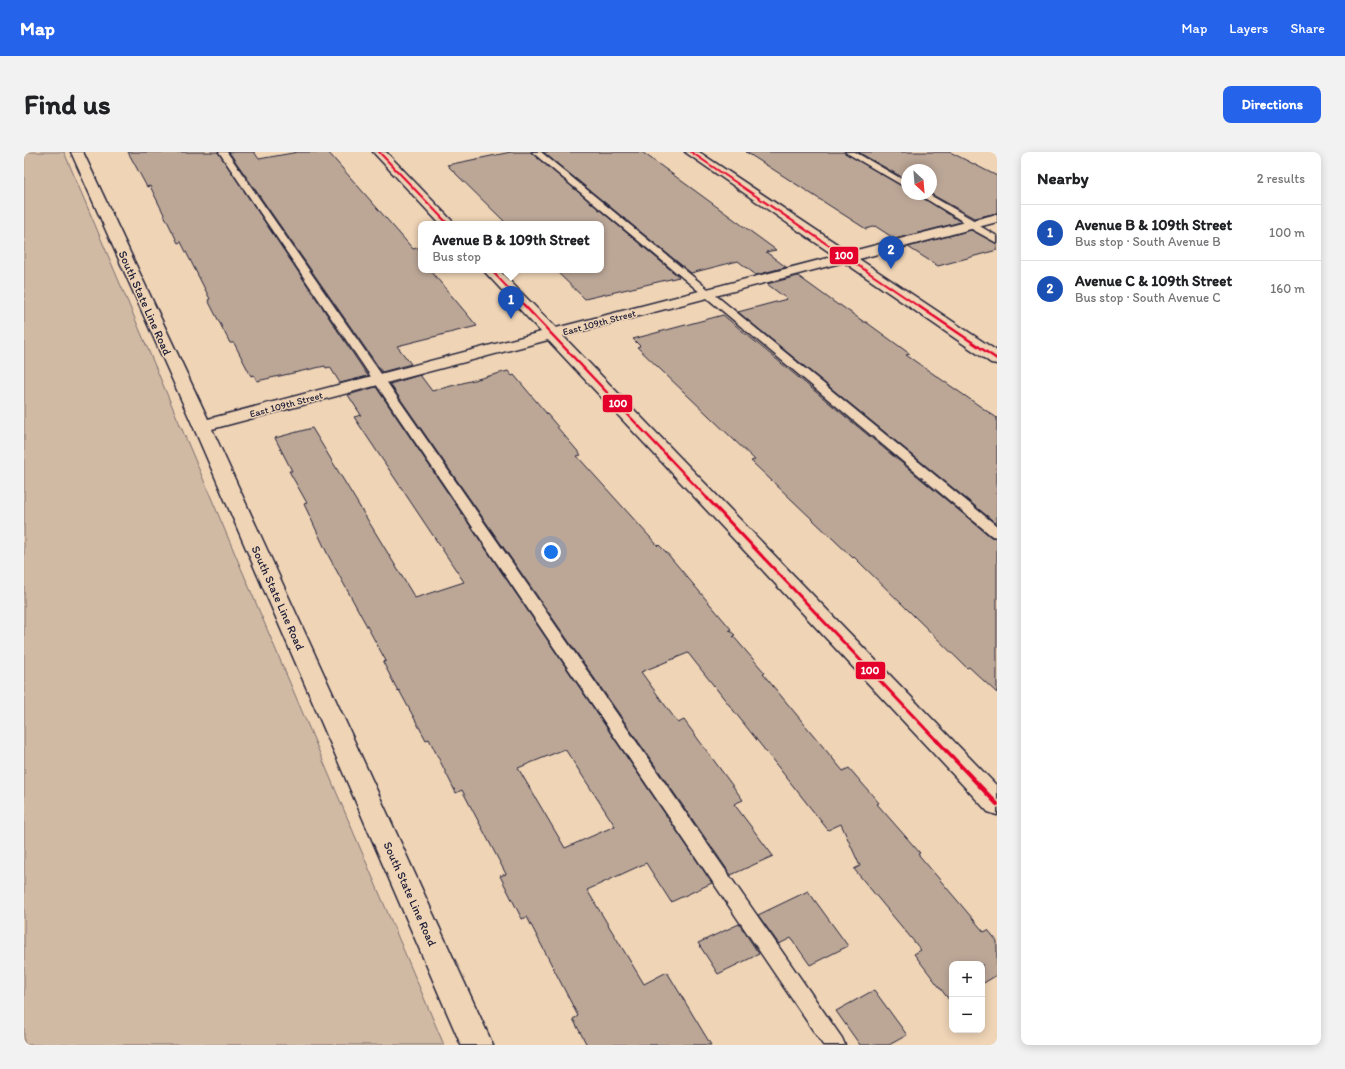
<!DOCTYPE html>
<meta charset="utf-8">
<style>
:root{--surface:#fff;--page:#f2f2f2;--text:#202124;--muted:#757577;--line:#e0e0e0;--accent:#2563eb}
body{margin:0;font-family:Itim,sans-serif;background:var(--page);color:var(--text)}
.controls{position:absolute;right:12px;bottom:12px;display:grid;overflow:hidden;border-radius:8px;box-shadow:0 2px 10px #0003}
.controls button{width:36px;height:36px;display:grid;place-items:center;padding:0;border:0;border-bottom:1px solid var(--line);background:var(--surface);color:var(--text);font:20px sans-serif}
.compass{position:absolute;left:877px;top:12px;width:36px;height:36px;border-radius:50%;background:var(--surface);box-shadow:0 2px 10px #0003;rotate:154deg}
.you{position:absolute;left:527px;top:400px;width:14px;height:14px;margin:-10px;border:3px solid #fff;border-radius:50%;background:#1a73e8;box-shadow:0 0 0 6px #1a73e833}
.badge{display:grid;place-items:center;width:26px;height:26px;border-radius:50%;background:var(--accent);color:#fff;font-size:13px;font-weight:700}
.pin{position:absolute;translate:-50% -33px;filter:drop-shadow(0 1px 2px #0008)}
.pin::after{content:'';position:absolute;top:21px;width:14px;height:12px;background:inherit;clip-path:polygon(0 0,100% 0,50% 100%)}
.popup{position:absolute;left:394px;top:69px;width:186px;height:52px;box-sizing:border-box;display:grid;place-content:center;border-radius:8px;background:var(--surface);filter:drop-shadow(0 1px 3px #0005);font-size:13px;white-space:nowrap;color:var(--muted)}
.popup b{font-size:15px;color:var(--text)}
.popup::after{content:'';position:absolute;left:50%;top:100%;margin-left:-8px;border:8px solid transparent;border-top-color:var(--surface)}
.list{margin:0;padding:0;list-style:none}
h2{display:flex;justify-content:space-between;align-items:center;height:52px;margin:0;padding:0 16px;font-size:17px}
h2 small{font-size:13px;font-weight:400;color:var(--muted)}
.list li{display:grid;grid-template-columns:26px 1fr auto;gap:12px;align-items:center;box-sizing:border-box;height:56px;padding:0 16px;border-top:1px solid var(--line)}
.list b{display:block;font-size:15px;white-space:nowrap}
.list p{margin:0;font-size:13px;white-space:nowrap;color:var(--muted)}
.list em{font-size:13px;font-style:normal;color:var(--muted)}
.map{position:relative;flex:none;width:973px;height:893px;overflow:hidden;border-radius:8px}
header{display:flex;align-items:center;gap:24px;box-sizing:border-box;height:56px;padding:0 20px;background:var(--accent);color:#fff}
header strong{font-size:19px}
nav{display:flex;gap:22px;margin-inline-start:auto;font-size:14px}
.intro{display:flex;align-items:center;justify-content:space-between;box-sizing:border-box;height:96px;padding:0 24px}
h1{margin:0;font-size:28px}
.button{padding:10px 18px;border-radius:8px;background:var(--accent);color:#fff;font-size:14px;font-weight:700}
main{display:flex;gap:24px;padding:0 24px}
aside{flex:1;background:var(--surface);border-radius:8px;box-shadow:0 2px 10px #0003}
.map>svg:first-child{display:block}
.green{fill:#d1baa4;stroke:#7a6e70}
.building{fill:#bca797;stroke:#22223b;fill-rule:evenodd}
.lines{fill:none;stroke-linecap:round;stroke-linejoin:round}
.service-casing{stroke:#22223b;stroke-width:3}
.minor-casing{stroke:#22223b;stroke-width:3}
.service{fill:#efd4b6;fill-rule:evenodd}
.minor{fill:#efd4b6;fill-rule:evenodd}
.bus-1-far3-casing{stroke:#efd4b6;stroke-width:4}
.bus-1-far2-casing{stroke:#efd4b6;stroke-width:5}
.bus-1-far1-casing{stroke:#efd4b6;stroke-width:6}
.bus-1-casing{stroke:#efd4b6;stroke-width:7}
.bus-1-far3{stroke:#e4002b;stroke-width:2}
.bus-1-far2{stroke:#e4002b;stroke-width:2.5}
.bus-1-far1{stroke:#e4002b;stroke-width:3}
.bus-1{stroke:#e4002b;stroke-width:4}
.labels{text-anchor:middle;stroke-width:3;stroke-linejoin:round;paint-order:stroke}
.far-street-label{font-size:10px;fill:#22223b;stroke:#efd4b6}
.street-label{font-size:12px;fill:#22223b;stroke:#efd4b6}
.line-badge{stroke:#efd4b6;stroke-width:1.5}
.badge-label{font-size:11px;text-anchor:middle;font-weight:bold;fill:#fff}
</style>
<header>
<strong>Map</strong>
<nav><a>Map</a><a>Layers</a><a>Share</a></nav>
</header>
<div class="intro"><h1>Find us</h1><a class="button">Directions</a></div>
<main>
<div class="map">
<svg width="973" height="893" viewBox="0 0 973 893">
<rect width="100%" height="100%" fill="#efd4b6"/>
<filter id="ink" filterUnits="userSpaceOnUse"><feTurbulence type="fractalNoise" baseFrequency=".025" numOctaves="2"/><feDisplacementMap in="SourceGraphic" scale="8" xChannelSelector="R" yChannelSelector="G"/><feConvolveMatrix kernelMatrix="1 2 1 2 8 2 1 2 1" color-interpolation-filters="sRGB"/></filter>
<g filter="url(#ink)">
<polygon class="green" points="0,0 40,0 420,893 0,893"/>
<g class="building">
<polygon points="104,0 194,0 344,224 316,231 306,215 302,216 301,214 233,229 230,223 227,224 210,191 206,191 184,148 186,147 157,90 154,91 126,34 123,35"/>
<polygon points="205,0 230,0 235,7 274,0 304,0 389,97 397,95 397,118 406,118 453,174 373,194 387,212 358,220"/>
<polygon points="487,0 507,0 655,125 561,147 531,118 577,118 577,72 483,72 423,13"/>
<polygon points="519,0 618,0 752,98 742,100 762,115 732,123 714,109 667,121"/>
<polygon points="722,0 820,0 883,37 883,42 893,42 937,70 871,87 851,74 842,77"/>
<polygon points="834,0 926,0 973,24 973,61 950,66 907,42 907,18 883,18 883,28"/>
<polygon points="947,78 973,92 973,98 914,114 884,95"/>
<polygon points="774,124 814,153 816,153 840,170 842,170 886,202 882,203 973,266 973,372 714,160 763,147 743,132"/>
<polygon points="699,163 967,385 973,386 973,541 945,515 943,516 830,405 829,406 727,309 731,308 613,195 616,194 609,187"/>
<polygon points="484,219 488,224 490,223 534,275 533,275 557,303 553,304 634,394 635,393 642,400 707,477 705,478 711,483 709,484 741,521 739,522 819,619 825,616 855,651 853,652 896,701 894,702 960,780 964,778 973,789 973,823 958,832 958,812 928,812 928,848 926,849 890,802 897,798 830,717 836,714 817,672 804,678 664,501 617,520 654,571 660,568 719,648 710,652 749,704 707,723 366,232 396,223 408,239"/>
<path d="M352,235L688,731L647,750L622,711L563,738L620,832L643,820L687,893H563L549,867L554,864L503,765L498,767L476,724L482,722L438,638L432,641L405,587L402,588L375,538L374,539L359,510L362,509L304,403L280,352L283,351L265,319H268L251,286L288,276L391,446L440,430L330,265L337,263L324,243ZM541,597L591,674L541,696L494,616Z"/>
<polygon points="784,739 824,794 786,813 767,786 755,792 734,763"/>
<polygon points="715,772 735,802 694,822 674,791"/>
<polygon points="850,838 883,883 865,893 836,893 812,859"/>
</g>
<g class="lines">
<g class="service-casing">
<g id="service">
<polygon points="195,0 203,0 818,886 821,893 799,893"/>
<polygon points="508,0 517,0 973,374 973,385 968,384"/>
<polygon points="821,0 831,0 883,30 883,36"/>
<polygon points="894,42 904,42 953,70 954,73 973,84 973,91 944,75 943,72"/>
</g>
</g>
<g class="minor-casing">
<g id="minor">
<polygon points="47,0 59,0 184,267 517,180 459,118 475,118 532,176 811,104 661,0 675,0 825,100 973,62 973,70 835,107 973,199 973,212 967,211 820,110 539,184 973,634 973,663 964,660 524,188 188,277 469,893 437,893 169,274"/>
<polygon points="349,0 362,0 431,72 416,72"/>
</g>
</g>
<use href="#service" class="service"/>
<use href="#minor" class="minor"/>
<g class="bus-1-far3-casing">
<g id="bus-1-far3">
<polyline points="355,0 424,72"/>
<polyline points="667,0 894,154"/>
<polyline points="467,118 501,154"/>
</g>
</g>
<g class="bus-1-far2-casing">
<g id="bus-1-far2">
<polyline points="500,153 684,347"/>
<polyline points="893,153 973,207"/>
</g>
</g>
<g class="bus-1-far1-casing">
<polyline id="bus-1-far1" points="683,346 913,589"/>
</g>
<g class="bus-1-casing">
<polyline id="bus-1" points="912,588 973,652"/>
</g>
<use href="#bus-1-far3" class="bus-1-far3"/>
<use href="#bus-1-far2" class="bus-1-far2"/>
<use href="#bus-1-far1" class="bus-1-far1"/>
<use href="#bus-1" class="bus-1"/>
</g>
</g>
<g class="labels">
<g class="far-street-label">
<text transform="translate(575 170) rotate(-15)" y="4">East 109th Street</text>
<text transform="translate(262 252) rotate(-15)" y="4">East 109th Street</text>
</g>
<g class="street-label">
<text transform="translate(121 151) rotate(66)" y="4">South State Line Road</text>
<text transform="translate(254 446) rotate(66)" y="4">South State Line Road</text>
<text transform="translate(386 742) rotate(66)" y="4">South State Line Road</text>
</g>
</g>
<g class="line-badge">
<rect x="805" y="94" width="30" height="19" rx="4" fill="#e4002b"/>
<rect x="578" y="242" width="31" height="19" rx="4" fill="#e4002b"/>
<rect x="831" y="509" width="31" height="19" rx="4" fill="#e4002b"/>
</g>
<g class="badge-label">
<text x="820" y="107">100</text>
<text x="594" y="255">100</text>
<text x="846" y="522">100</text>
</g>
</svg>
<div class="controls">
<button>+</button>
<button>−</button>
</div>
<svg class="compass" viewBox="-18 -18 36 36"><path d="M0-13l5 13h-10z" fill="#e53935"/><path d="M0 13l5-13h-10z" fill="#757577"/></svg>
<div class="you"></div>
<div class="pin badge" style="left:487px;top:167px;background:#1a4fb4">1</div>
<div class="popup"><b>Avenue B &amp; 109th Street</b>Bus stop</div>
<div class="pin badge" style="left:867px;top:117px;background:#1a4fb4">2</div>
</div>
<aside>
<h2>Nearby<small>2 results</small></h2>
<ul class="list">
<li><span class="badge" style="background:#1a4fb4">1</span><div><b>Avenue B &amp; 109th Street</b><p>Bus stop · South Avenue B</p></div><em>100 m</em></li>
<li><span class="badge" style="background:#1a4fb4">2</span><div><b>Avenue C &amp; 109th Street</b><p>Bus stop · South Avenue C</p></div><em>160 m</em></li>
</ul>
</aside>
</main>
